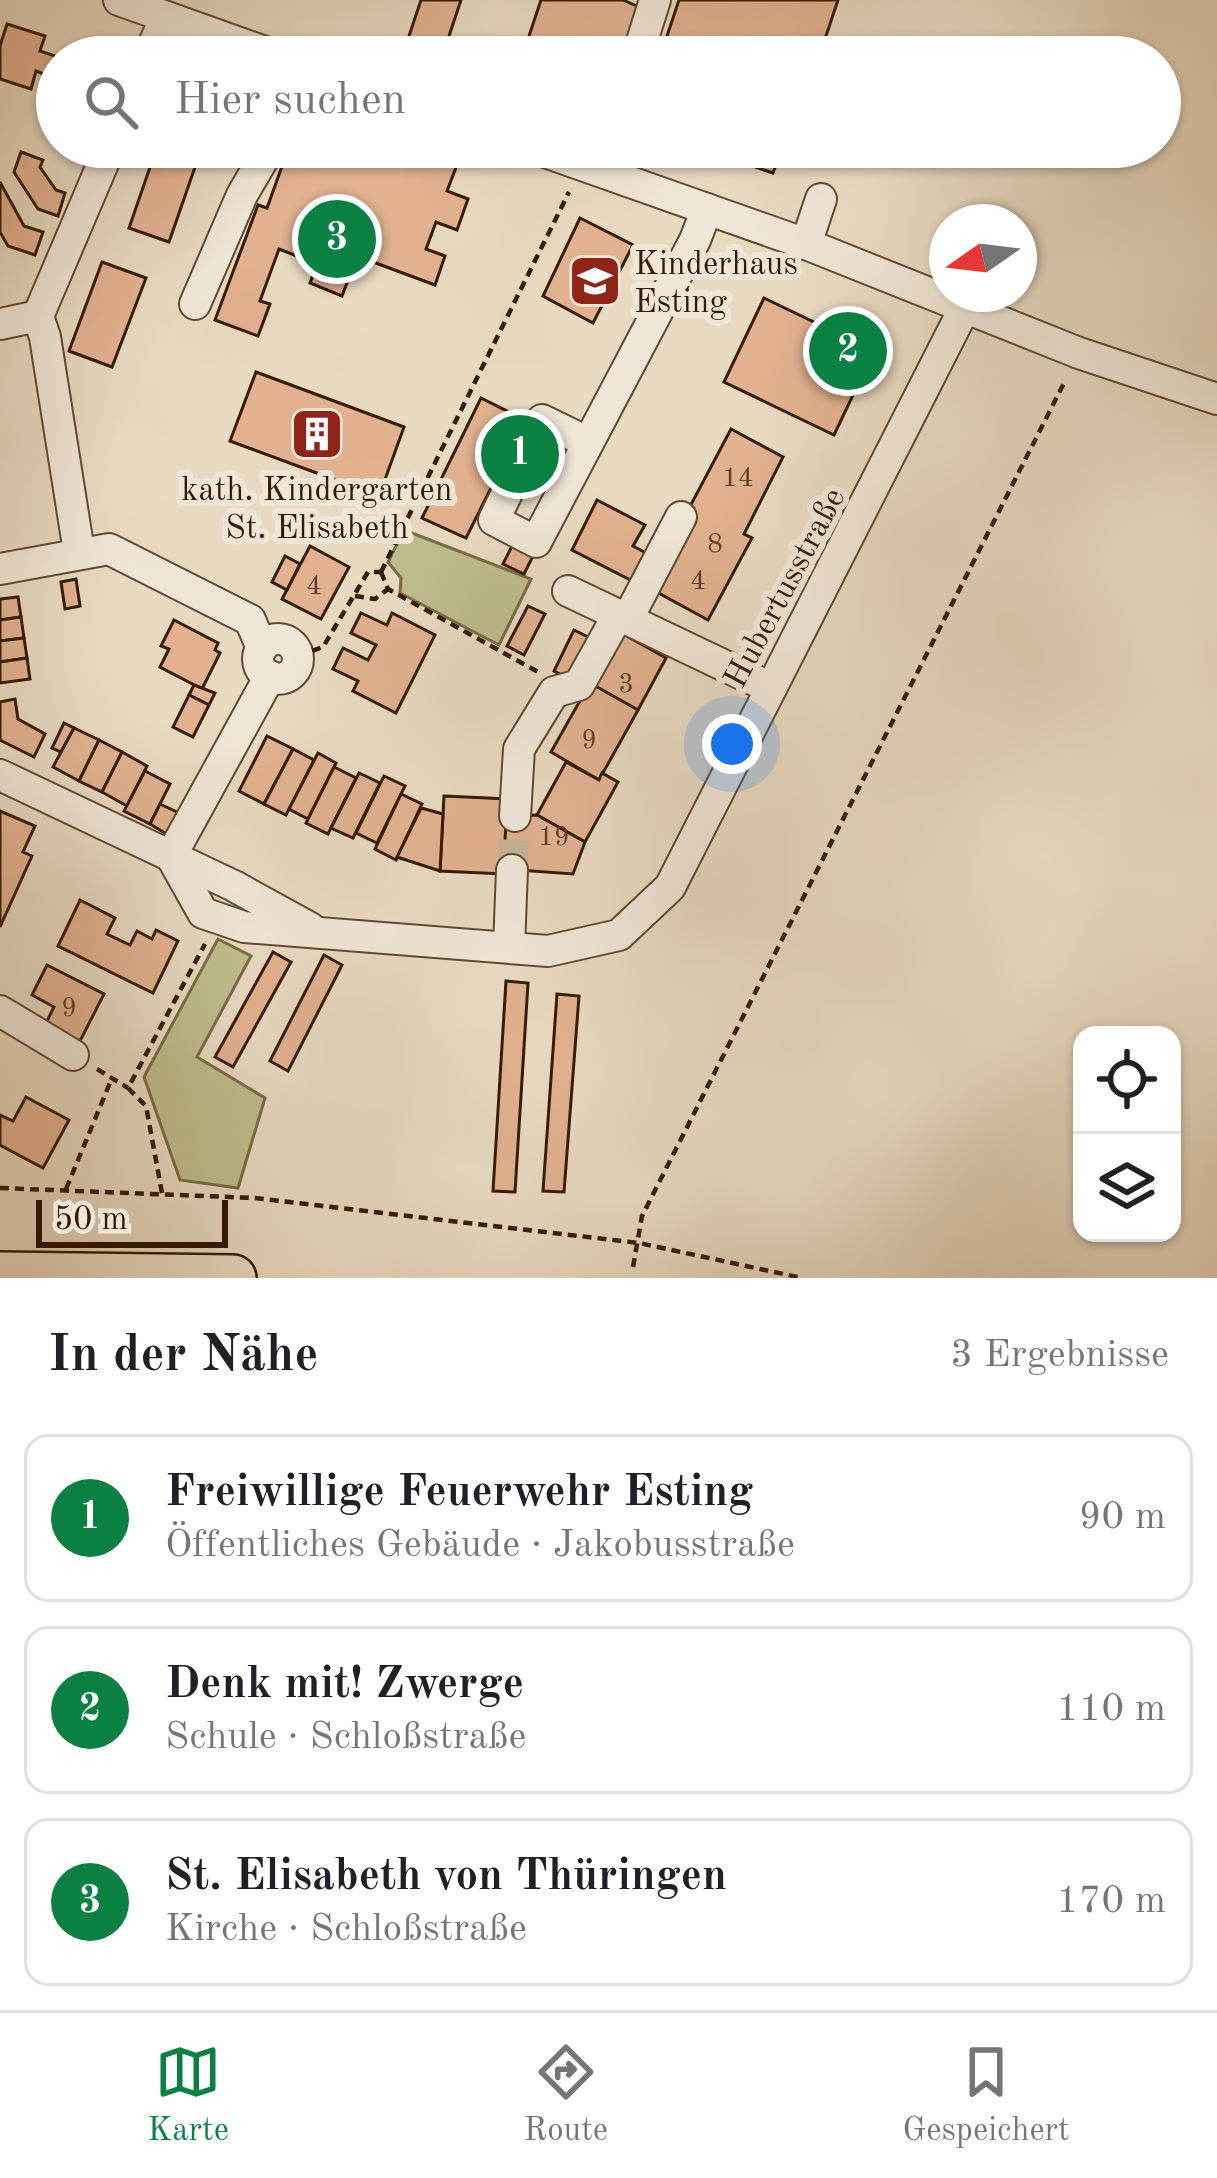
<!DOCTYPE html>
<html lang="de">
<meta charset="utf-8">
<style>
:root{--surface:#fff;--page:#f2f2f2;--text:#202124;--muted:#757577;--line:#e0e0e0;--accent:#0b8043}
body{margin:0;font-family:"Old Standard TT",serif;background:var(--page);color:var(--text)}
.controls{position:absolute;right:36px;bottom:36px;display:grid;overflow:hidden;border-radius:24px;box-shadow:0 3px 9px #0004}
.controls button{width:108px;height:108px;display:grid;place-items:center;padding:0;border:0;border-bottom:3px solid var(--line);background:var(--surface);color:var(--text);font:60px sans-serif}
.compass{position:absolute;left:929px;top:204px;width:108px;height:108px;border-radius:50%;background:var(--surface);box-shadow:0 3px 9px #0004;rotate:256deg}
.scale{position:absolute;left:36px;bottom:30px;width:192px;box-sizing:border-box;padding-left:12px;border:6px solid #361b00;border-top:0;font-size:33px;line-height:42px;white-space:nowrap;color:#361b00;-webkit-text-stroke:9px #f0e6d7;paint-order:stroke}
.you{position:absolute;left:732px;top:744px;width:42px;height:42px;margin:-30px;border:9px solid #fff;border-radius:50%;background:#1a73e8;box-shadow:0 0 0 18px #1a73e833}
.badge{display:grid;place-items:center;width:78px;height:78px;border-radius:50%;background:var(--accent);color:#fff;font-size:39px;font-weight:700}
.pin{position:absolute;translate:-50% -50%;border:6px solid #fff;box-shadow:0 3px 12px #0006}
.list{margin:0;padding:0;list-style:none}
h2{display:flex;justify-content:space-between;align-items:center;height:156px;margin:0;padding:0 48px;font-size:51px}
h2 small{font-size:39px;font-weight:400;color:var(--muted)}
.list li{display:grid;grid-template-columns:78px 1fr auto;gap:36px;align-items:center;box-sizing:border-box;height:168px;margin:0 24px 24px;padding:0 24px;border:3px solid var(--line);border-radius:24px}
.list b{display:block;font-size:45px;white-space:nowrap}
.list p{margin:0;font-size:39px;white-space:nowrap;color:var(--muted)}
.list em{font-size:39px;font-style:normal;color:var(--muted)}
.icon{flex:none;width:66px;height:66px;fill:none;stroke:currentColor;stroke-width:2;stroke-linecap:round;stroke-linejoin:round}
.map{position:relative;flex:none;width:1217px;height:1278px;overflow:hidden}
.search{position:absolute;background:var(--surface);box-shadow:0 3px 9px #0004;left:36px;right:36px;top:36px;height:132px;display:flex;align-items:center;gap:30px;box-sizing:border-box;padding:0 42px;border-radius:66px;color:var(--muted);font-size:45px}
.sheet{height:732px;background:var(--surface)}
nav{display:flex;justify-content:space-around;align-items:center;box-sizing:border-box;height:168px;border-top:3px solid var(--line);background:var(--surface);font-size:33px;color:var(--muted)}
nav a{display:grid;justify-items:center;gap:6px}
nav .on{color:var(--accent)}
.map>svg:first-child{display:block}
.green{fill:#bebc8d;stroke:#7a6c46;stroke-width:3}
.building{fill:#e1b190;stroke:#361b00;stroke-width:3}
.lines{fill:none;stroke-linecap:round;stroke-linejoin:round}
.minor-tunnel{stroke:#c4b39a;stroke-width:30;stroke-dasharray:30 15;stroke-linecap:butt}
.minor-casing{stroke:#624a30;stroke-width:34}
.highway-casing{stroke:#361b00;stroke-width:50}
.path{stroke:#361b00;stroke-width:4.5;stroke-dasharray:9 6;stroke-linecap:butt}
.minor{stroke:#f0e6d7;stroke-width:30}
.highway{stroke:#e8d9c1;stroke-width:45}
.labels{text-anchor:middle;stroke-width:12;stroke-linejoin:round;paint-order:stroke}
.number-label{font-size:27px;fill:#614024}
.poi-label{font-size:33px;fill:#361b00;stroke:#f0e6d7;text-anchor:start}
.street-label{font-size:33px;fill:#361b00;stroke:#f0e6d7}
</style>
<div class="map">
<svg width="1217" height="1278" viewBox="0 0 1217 1278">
<rect width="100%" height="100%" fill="#e8d9c1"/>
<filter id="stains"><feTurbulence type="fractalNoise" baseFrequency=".00167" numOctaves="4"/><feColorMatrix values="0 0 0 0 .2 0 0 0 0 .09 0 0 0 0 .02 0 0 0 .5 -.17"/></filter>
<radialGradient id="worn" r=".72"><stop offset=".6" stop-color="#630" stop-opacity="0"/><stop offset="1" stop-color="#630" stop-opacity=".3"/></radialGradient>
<g class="green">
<polygon points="404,530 531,579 499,645 400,593 401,578 388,562"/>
<polygon points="218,939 251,956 197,1057 265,1098 238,1188 180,1180 144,1077"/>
</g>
<g class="building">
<polygon points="421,0 461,0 442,57 406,45"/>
<polygon points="541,0 623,0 639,7 623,57 522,57"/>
<polygon points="679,0 838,0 819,57 660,57"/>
<polygon points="7,24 45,36 40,51 58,57 57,102 42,97 49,76 36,71 31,89 0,79 0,46"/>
<polygon points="157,147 202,147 169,242 129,228"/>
<polygon points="289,147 310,155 313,147 341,147 371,158 375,147 409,147 457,165 447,191 468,199 457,230 436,222 426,249 445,256 435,285 357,256 342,296 310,283 317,264 279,249 260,301 270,304 258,336 215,320 258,205 267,208"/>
<polygon points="695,147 782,147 773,173"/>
<polygon points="21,152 43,160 40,167 56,190 65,193 58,216 38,209 14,172"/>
<polygon points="0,182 24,226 43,232 35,255 8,246 0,232"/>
<polygon points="580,218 633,245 593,323 543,296"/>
<polygon points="102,262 146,278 112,367 69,351"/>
<polygon points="764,298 874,351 834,435 724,382"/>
<polygon points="256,372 404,427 379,496 230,441"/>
<polygon points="481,398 525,420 466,538 422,518"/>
<polygon points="731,429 783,457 744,534 752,538 708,620 655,591 686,514"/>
<polygon points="597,500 645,525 633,546 657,559 644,587 572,550"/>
<polygon points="514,542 535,552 524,574 503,564"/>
<polygon points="310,546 349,567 321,619 282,599"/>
<polygon points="285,556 300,564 287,590 272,582"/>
<polygon points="76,579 80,606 65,609 61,582"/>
<polygon points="18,597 21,617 0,620 0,599"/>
<polygon points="528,606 545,614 524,655 507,646"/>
<polygon points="361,613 387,625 392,613 435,635 396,713 353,691 358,681 333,669 343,648 368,660 376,645 351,633"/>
<polygon points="21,617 24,638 0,641 0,620"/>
<polygon points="174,620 218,643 215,650 220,653 202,689 160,667 169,649 161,646"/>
<polygon points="574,630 592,639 571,680 554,671"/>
<polygon points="623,634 666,658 638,710 594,686"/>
<polygon points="24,638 27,658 0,662 0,641"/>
<polygon points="27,658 30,679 0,683 0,662"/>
<polygon points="590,683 638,710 599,780 551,752"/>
<polygon points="194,685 215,693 209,705 189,695"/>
<polygon points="189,695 209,705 193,737 173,727"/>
<polygon points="15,699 18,719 45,734 34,757 0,740 0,702"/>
<polygon points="64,723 74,728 61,752 52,748"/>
<polygon points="74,728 99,740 79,781 53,767"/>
<polygon points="267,736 293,749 264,804 239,791"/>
<polygon points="99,740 122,752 102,792 79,781"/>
<polygon points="293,749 314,760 286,815 264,804"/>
<polygon points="122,752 147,766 127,806 102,792"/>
<polygon points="318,753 336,763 308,819 289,809"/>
<polygon points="566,762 599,780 602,773 618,782 585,842 537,815"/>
<polygon points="334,767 356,778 328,834 306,823"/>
<polygon points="145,771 170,784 150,824 124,811"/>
<polygon points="359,773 380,783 353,838 331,828"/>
<polygon points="384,776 405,786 377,843 356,833"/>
<polygon points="401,794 422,804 396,860 375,849"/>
<polygon points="444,796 508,799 504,874 440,871"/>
<polygon points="160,804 181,814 171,831 165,833 150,824"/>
<polygon points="421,808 443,814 440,871 397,857"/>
<polygon points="0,811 35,826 23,852 32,856 0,927"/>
<polygon points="537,815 585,842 573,874 504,869 506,816"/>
<polygon points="80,900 115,918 107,934 130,945 137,931 152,939 156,930 178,941 153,993 58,946"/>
<polygon points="273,952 291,962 233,1067 215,1057"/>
<polygon points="324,955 342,965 288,1071 270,1061"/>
<polygon points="47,965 104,994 79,1043 45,1025 54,1007 32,995"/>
<polygon points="506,981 528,983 515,1192 493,1191"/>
<polygon points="557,994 579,996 564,1192 543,1191"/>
<polygon points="26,1097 69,1120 43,1168 0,1145 0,1115 13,1121"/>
</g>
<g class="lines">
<polyline class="minor-tunnel" points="512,870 515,816"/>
<g class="minor-casing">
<g id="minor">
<polyline points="119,0 279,57"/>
<polyline points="148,57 166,17"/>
<polyline points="637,57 655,0"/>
<polyline points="531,147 806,244 1079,353 1217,399"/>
<polyline points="806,244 821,199"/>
<polyline points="195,304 242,195 270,147"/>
<polyline points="38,316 45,337 79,552"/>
<polyline points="38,316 110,147"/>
<polyline points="0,324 38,316"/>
<polyline points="587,442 542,420 494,520 536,542 695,240 707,209"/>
<polyline points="0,569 109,549 250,620 262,648"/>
<polyline points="568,591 771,688"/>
<polyline points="628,618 681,517"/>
<circle cx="278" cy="659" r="20"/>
<polyline points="0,775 234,886 310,928"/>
<polyline points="515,816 519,749 554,692 579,685 618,615"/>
<polyline points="171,856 203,913 244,927 548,951 619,935 670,887 964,309"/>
<polyline points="171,856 270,676"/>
<polyline points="509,947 512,870"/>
<polyline points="0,1011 73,1055"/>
</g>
</g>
<g class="highway-casing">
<polyline id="highway" points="0,1275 233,1278"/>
</g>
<g class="path">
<polyline points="381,572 569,192"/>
<polyline points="381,572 388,589 540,673"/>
<polyline points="355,596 375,599 388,589"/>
<polyline points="298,656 323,647 368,572 381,572"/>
<polyline points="97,1069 128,1088"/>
<polyline points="0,1188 255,1198 639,1243 802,1278"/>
<polyline points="66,1189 112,1078"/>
<polyline points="162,1193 146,1106 128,1088 205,944"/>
<polyline points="633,1267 642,1216 1066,379"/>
</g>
<use href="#minor" class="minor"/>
<use href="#highway" class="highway"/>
</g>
<defs>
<g id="school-square" transform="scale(2.7)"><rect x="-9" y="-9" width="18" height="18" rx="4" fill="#8f2418" stroke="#f0e6d7"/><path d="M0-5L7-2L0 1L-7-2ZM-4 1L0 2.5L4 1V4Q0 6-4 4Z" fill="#fff"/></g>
<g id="building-square" transform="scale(2.7)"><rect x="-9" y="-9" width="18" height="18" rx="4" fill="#8f2418" stroke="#f0e6d7"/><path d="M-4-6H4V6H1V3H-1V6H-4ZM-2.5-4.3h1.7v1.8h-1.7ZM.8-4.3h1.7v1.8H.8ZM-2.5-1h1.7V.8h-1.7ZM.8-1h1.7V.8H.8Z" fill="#fff"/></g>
</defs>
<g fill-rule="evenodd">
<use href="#school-square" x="595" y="281"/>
<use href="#building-square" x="317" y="434"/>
</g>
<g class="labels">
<g class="number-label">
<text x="738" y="486">14</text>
<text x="715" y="552">8</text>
<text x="698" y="589">4</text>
<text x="314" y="594">4</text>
<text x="626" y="692">3</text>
<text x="589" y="748">9</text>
<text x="554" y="845">19</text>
<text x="69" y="1016">9</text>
</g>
<g class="poi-label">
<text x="634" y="274">Kinderhaus<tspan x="634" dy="38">Esting</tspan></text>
<text x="317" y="500" text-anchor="middle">kath. Kindergarten<tspan x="317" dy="38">St. Elisabeth</tspan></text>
</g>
<g class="street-label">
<text transform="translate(783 587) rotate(-62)" y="12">Hubertusstraße</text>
</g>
</g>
<rect width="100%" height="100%" filter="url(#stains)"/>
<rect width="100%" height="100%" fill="url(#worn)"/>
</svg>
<div class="controls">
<button><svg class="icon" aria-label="locate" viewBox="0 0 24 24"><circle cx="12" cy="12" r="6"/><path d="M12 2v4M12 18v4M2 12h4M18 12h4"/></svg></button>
<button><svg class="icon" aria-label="layers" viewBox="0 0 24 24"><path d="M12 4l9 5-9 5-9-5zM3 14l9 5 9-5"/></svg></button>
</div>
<svg class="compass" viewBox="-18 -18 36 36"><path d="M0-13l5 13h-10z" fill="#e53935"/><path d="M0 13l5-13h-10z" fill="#757577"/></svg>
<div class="scale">50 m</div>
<div class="you"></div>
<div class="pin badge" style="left:520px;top:454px">1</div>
<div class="pin badge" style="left:848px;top:351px">2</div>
<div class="pin badge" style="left:337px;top:239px">3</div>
<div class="search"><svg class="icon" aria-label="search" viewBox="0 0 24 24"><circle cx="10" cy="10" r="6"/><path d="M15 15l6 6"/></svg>Hier suchen</div>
</div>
<section class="sheet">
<h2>In der Nähe<small>3 Ergebnisse</small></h2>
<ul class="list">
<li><span class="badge">1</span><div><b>Freiwillige Feuerwehr Esting</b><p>Öffentliches Gebäude · Jakobusstraße</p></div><em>90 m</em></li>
<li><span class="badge">2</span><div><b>Denk mit! Zwerge</b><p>Schule · Schloßstraße</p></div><em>110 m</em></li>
<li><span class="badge">3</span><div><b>St. Elisabeth von Thüringen</b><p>Kirche · Schloßstraße</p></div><em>170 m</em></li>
</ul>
</section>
<nav>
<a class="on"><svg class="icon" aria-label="map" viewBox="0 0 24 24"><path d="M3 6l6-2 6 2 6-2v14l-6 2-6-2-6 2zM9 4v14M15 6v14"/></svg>Karte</a>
<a><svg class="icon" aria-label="directions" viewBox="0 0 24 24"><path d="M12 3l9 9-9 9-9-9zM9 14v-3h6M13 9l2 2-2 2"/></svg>Route</a>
<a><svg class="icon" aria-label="saved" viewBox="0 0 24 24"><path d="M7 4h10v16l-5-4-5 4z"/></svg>Gespeichert</a>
</nav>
